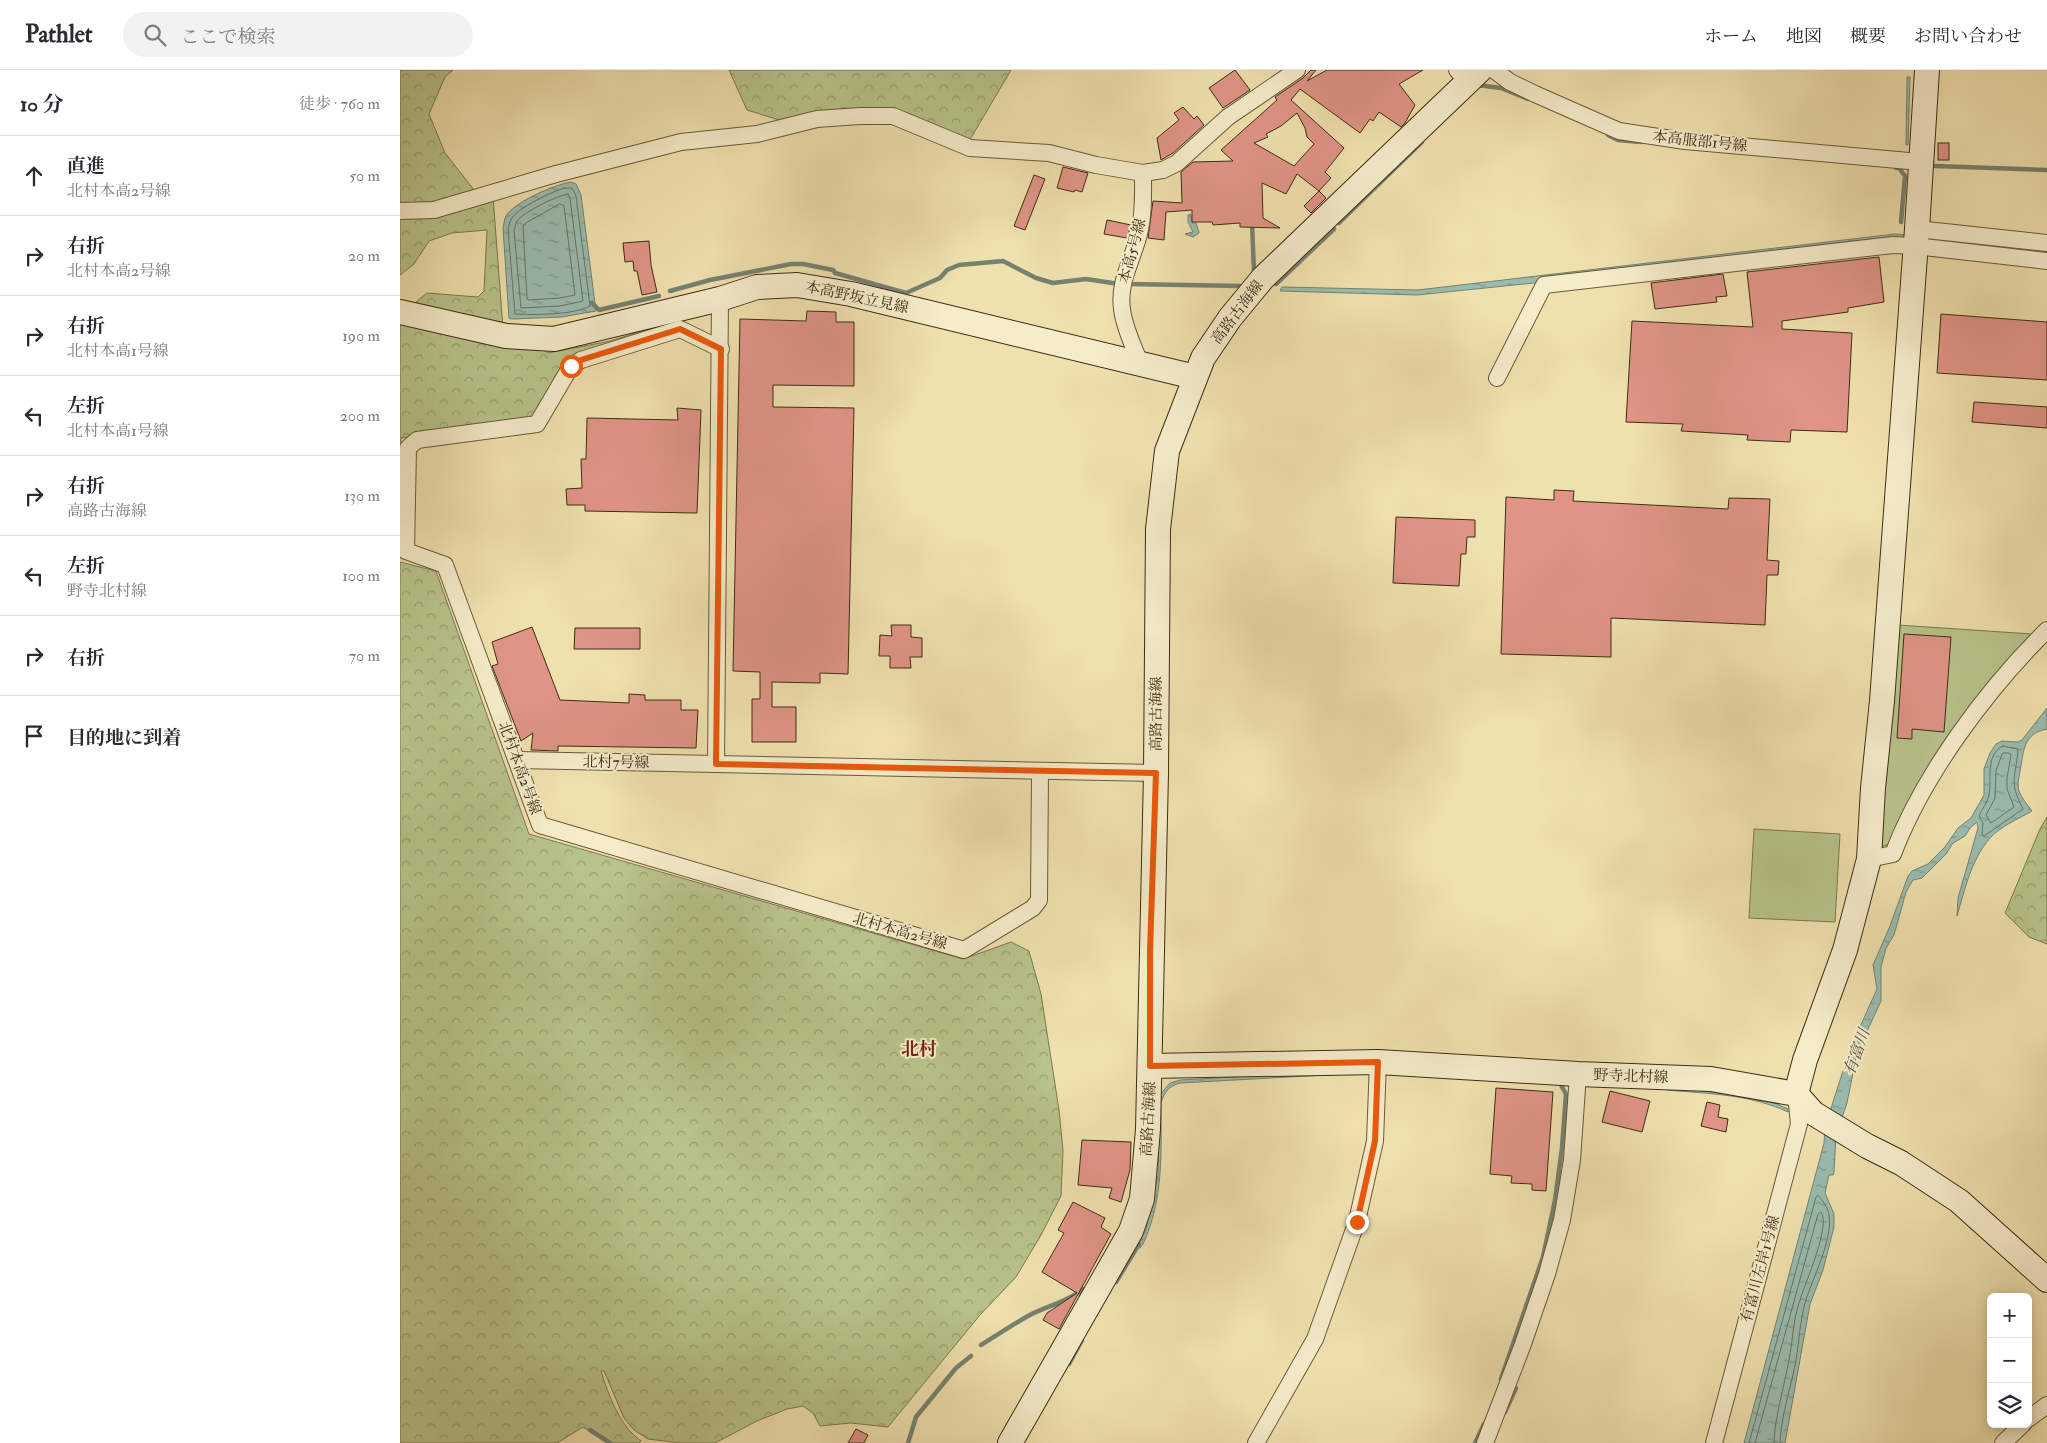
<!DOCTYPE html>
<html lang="ja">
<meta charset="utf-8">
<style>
:root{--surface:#fff;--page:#f2f2f3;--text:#2b2b33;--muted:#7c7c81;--line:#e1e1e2}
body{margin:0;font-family:"IM FELL Double Pica","Noto Serif JP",serif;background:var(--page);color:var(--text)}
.controls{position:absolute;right:15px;bottom:15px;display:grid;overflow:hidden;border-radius:8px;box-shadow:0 2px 12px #0003}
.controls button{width:45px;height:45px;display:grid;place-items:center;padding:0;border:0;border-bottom:1px solid var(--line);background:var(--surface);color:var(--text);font:25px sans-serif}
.stop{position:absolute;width:15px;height:15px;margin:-11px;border:4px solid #ea580c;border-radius:50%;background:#fff}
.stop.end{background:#ea580c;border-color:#fff;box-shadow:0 1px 5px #0008}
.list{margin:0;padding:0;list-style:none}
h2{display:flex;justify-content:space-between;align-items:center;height:65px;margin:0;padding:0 20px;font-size:21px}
h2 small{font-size:16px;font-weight:400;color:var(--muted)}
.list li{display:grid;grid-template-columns:32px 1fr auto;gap:15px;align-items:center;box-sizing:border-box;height:80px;padding:0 20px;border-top:1px solid var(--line)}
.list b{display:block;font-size:19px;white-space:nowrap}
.list p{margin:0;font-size:16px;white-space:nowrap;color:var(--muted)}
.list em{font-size:16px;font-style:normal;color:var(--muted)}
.icon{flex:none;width:28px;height:28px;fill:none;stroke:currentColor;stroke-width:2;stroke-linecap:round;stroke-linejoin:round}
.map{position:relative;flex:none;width:1647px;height:1373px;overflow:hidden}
header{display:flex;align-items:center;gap:30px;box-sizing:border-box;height:70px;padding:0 25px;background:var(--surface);border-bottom:1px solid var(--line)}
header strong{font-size:24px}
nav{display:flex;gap:28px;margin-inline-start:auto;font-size:18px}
.search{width:350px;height:45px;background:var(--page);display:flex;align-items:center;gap:12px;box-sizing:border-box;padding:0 18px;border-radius:28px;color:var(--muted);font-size:19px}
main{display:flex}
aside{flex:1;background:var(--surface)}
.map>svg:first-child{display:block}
.green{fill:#b8c38b;stroke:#7c7850}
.forest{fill:url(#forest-crowns);stroke:#7c7850}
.water{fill:url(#water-ripples);stroke:#768271}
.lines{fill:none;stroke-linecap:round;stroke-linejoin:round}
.shore{stroke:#6c7462;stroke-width:1}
.stream{stroke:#768271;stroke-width:4.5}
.building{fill:#df9486;stroke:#3f2c14;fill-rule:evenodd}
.street-casing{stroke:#6b593a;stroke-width:18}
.secondary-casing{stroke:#3f2c14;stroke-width:26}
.street{stroke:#f5ecca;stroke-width:16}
.secondary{stroke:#f5ecca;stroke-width:24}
.route{stroke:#ea580c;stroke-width:6}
.labels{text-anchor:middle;stroke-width:4;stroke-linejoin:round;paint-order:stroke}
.street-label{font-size:15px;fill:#3f2c14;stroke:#f5ecca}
.water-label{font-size:16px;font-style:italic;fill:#56503b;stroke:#f5ecca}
.quarter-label{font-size:18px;font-weight:bold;fill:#7a1f14;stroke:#f5ecca}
</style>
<header>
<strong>Pathlet</strong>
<div class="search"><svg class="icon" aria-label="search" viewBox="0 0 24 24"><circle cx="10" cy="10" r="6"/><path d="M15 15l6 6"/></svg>ここで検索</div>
<nav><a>ホーム</a><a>地図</a><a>概要</a><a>お問い合わせ</a></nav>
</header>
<main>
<aside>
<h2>10 分<small>徒歩 · 760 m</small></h2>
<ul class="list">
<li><svg class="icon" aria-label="ahead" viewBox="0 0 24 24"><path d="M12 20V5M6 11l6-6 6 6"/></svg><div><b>直進</b><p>北村本高2号線</p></div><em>50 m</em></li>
<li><svg class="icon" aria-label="right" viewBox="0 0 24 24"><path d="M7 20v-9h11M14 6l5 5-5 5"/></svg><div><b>右折</b><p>北村本高2号線</p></div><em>20 m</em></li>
<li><svg class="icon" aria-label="right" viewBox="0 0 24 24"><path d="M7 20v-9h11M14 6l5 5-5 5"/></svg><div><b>右折</b><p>北村本高1号線</p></div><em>190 m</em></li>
<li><svg class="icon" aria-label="left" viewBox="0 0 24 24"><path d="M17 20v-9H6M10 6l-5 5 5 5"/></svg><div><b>左折</b><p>北村本高1号線</p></div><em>200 m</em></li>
<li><svg class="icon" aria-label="right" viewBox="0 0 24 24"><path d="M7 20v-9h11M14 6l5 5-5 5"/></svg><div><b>右折</b><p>高路古海線</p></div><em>130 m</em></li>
<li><svg class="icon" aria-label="left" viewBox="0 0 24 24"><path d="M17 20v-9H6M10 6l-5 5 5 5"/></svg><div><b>左折</b><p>野寺北村線</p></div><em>100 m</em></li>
<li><svg class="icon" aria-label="right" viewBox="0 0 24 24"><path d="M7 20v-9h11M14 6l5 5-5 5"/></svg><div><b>右折</b></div><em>70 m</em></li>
<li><svg class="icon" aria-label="arrive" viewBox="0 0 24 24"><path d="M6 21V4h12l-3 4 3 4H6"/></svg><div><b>目的地に到着</b></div></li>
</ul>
</aside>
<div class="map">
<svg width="1647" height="1373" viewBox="0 0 1647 1373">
<defs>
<pattern id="forest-crowns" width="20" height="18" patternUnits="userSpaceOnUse" patternTransform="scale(1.25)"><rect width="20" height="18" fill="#b8c38b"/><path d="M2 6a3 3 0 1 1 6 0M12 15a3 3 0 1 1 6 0" fill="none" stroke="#979f70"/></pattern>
<pattern id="water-ripples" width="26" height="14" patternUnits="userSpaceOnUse" patternTransform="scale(1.25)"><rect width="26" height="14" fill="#9abcaf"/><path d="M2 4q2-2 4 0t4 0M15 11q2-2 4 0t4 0" fill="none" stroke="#7f998d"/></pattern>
</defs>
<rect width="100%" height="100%" fill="#efe1ae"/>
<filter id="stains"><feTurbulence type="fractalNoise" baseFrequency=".004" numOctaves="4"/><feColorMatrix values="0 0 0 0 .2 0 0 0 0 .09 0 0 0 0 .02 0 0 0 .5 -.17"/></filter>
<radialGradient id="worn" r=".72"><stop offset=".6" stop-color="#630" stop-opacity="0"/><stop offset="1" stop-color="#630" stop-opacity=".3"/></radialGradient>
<g class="green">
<polygon points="1498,555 1632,564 1548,672 1491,774 1479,777"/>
<polygon points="1354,759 1440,764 1435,852 1349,848"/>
</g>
<g class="forest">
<polygon points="0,0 53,0 45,7 29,44 45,83 78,125 0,139"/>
<polygon points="329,0 611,0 568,73 505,47 389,53 347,40"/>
<polygon points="93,126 103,259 37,244 16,232 27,223 78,227 84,221 87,160 52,163 29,171 14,194 0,205 0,145"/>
<polygon points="0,250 142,278 148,283 210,271 277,250 281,252 167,289 138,343 127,351 1,368 0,457"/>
<path d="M0,492L36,501L129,764L563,889L611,872L629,881L641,924L659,1040L663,1081L661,1126L641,1165L616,1207L580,1245L488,1357L451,1353L420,1356L413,1343L403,1336L387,1339L357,1351L315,1373H280L248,1369L234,1360L224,1348L204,1301H201C209,1326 219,1355 241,1371L239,1373H208L183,1357L157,1373H0Z"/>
<polygon points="1647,747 1647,874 1629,867 1605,843 1640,759"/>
</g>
<g class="water">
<polygon points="1507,7 1510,7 1508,75 1506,75"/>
<path d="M171,112L176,114L181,125L196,241L162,247L112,249L109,248L103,158C104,154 104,150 106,146C114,132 156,114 171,112Z"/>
<polygon points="790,144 791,145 792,153 796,153 799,163 793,167 785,164 793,162 788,152 788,145"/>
<polygon points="1495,164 1647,178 1647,187 1524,173 1017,225 880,221 882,217 1018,220"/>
<path d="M1647,638V659C1622,664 1624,682 1620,701C1619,708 1617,714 1619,721C1622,729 1627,734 1632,741C1618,749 1601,756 1590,768C1571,790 1565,819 1557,846L1558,828L1578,758L1577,752L1570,758L1565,766L1553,773L1546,784L1522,808L1513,810L1506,822L1494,865L1486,878L1481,897V931L1457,983L1447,1033L1436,1065L1434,1102L1433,1105H1429L1425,1123L1434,1144V1157L1423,1200L1410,1234L1385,1373H1344L1424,1073L1425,1057L1450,979L1477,919L1473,895L1490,856L1508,806L1512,801L1528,794L1545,777L1558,758L1571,748L1584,725V699L1590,683L1596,674L1602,671L1618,672L1622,670Z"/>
<path d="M962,1000V1003L780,1013C769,1016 764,1022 761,1033C761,1081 764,1129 743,1174L740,1178H737L746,1159L758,1105L759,1026L770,1013L780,1010Z"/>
<path d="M1268,1017L1363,1028L1388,1039V1042C1349,1024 1310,1024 1267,1020Z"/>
</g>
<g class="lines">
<g class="shore">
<path d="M164,118H172L176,126L190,236C174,245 134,245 115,244L108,159C109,155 110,151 112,148C119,137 152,122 164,118Z"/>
<path d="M168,124L170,128L183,231L160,236L121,238L114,160C115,158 116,153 117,151C122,143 158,125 168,124Z"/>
<polygon points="160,134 164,136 175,225 160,228 128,230 127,228 123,156 126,153"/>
<path d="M1603,676L1618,679C1616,709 1608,710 1623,739L1584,766L1582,764L1583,753L1579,746C1582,739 1588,732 1589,724C1592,709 1585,684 1603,676Z"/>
<polygon points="1603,683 1609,683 1611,685 1607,708 1607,719 1614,737 1591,753 1586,745 1595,728 1596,701"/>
<path d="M1349,1373L1416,1127L1418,1125C1423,1131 1428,1138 1429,1145C1433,1170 1412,1209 1405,1233C1400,1252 1399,1271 1396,1290C1391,1318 1381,1345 1380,1373"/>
<path d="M1355,1373L1418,1144L1421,1142C1431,1156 1405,1213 1400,1230C1393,1249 1393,1270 1389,1290C1384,1318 1375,1345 1374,1373"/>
</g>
<g class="stream">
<polyline points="1076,16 1077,15 1101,18 1128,29"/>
<polyline points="1208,65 1218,70 1241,72"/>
<polyline points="1535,96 1647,100"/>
<polyline points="1496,98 1499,98 1505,106 1501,152"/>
<polyline points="852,153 854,202"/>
<polyline points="939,153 1022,72"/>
<polyline points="728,214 840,216"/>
<polyline points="876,214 934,159"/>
<polyline points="270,221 310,210 391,194 403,194 433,200 435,203 506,223 540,208 547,200 559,195 603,191 636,208 653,213 686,209 719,214"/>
<polyline points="192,233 199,240 259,226"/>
<polyline points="716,1212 739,1174"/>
<path d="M581,1275C597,1265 612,1255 628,1246C644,1237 670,1231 683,1219"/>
<polyline points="669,1294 682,1270"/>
<polyline points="1101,1309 1143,1187 1155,1130 1162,1078 1166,1024 1158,1010"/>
<polyline points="1105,1342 1116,1318"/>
<polyline points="190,1360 210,1373"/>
<polyline points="508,1373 516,1347 556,1298 571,1286"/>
<polyline points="1075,1373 1084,1354"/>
</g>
</g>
<g class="building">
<polygon points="835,0 850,20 823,38 809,18"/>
<path d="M911,0H916L907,11L927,0H1023L999,14L1015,35L1005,53L1001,57L979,42L973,51L970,49L960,63L900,19L891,30L944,78L925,102L931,108L919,121L897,104L886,124L862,113L863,148L880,158L840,157V153L813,155L812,152H792V140L766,142L764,170L748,168L753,131L782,133L781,102L793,92L833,91L821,80L877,30L875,27L903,8ZM897,43L905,58L907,67L914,74L894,96L854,73L868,67L866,64L881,56Z"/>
<polygon points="783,37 794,49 797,46 804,55 773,83 761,90 757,68 779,50 774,43"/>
<rect x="1538" y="73" width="11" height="17"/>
<polygon points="663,97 688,103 682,122 675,120 674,122 657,118"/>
<polygon points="634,105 645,109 625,160 614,156"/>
<polygon points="919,121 926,128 911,143 904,136"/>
<polygon points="707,150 731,155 727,168 704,164"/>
<polygon points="249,171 251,195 257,222 242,225 237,201 234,201 233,191 225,192 223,173"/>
<polygon points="1479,187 1484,232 1448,238 1448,242 1382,251 1382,259 1452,263 1447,362 1391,360 1390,372 1347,370 1348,365 1281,361 1283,354 1226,352 1232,251 1353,257 1347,202"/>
<polygon points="1323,204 1327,226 1316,227 1317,232 1255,239 1251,213"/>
<polygon points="407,241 436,242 436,252 454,252 454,316 373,315 373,337 454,338 448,604 420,603 420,613 372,612 372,637 396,637 396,672 352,672 352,629 360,629 360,602 333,601 340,249 406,251"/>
<polygon points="1541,244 1647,252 1647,310 1537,303"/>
<polygon points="1574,332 1647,337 1647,358 1572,352"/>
<polygon points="277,338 301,340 297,443 185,441 185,435 167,435 166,419 182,418 181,389 186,389 187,348 278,350"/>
<polygon points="1154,420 1174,421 1173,431 1328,439 1329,428 1370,429 1367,490 1379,491 1378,505 1367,505 1365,555 1211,548 1211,587 1101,584 1106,427 1154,430"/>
<polygon points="996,447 1075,450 1075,467 1067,467 1066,484 1061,484 1059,516 993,513"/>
<polygon points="491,555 511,555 511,567 522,568 522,587 510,587 511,598 490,598 490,586 479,586 480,565 492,566"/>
<polygon points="132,557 160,630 229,633 229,624 245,625 245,630 281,630 281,640 298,640 296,678 158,676 158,681 131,680 133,663 121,671 92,596 98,594 92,572"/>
<polygon points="175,558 240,558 240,579 174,579"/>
<polygon points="1504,564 1551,567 1544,662 1512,659 1512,669 1497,668"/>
<polygon points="1096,1018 1153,1022 1146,1121 1132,1120 1132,1114 1111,1113 1112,1106 1090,1104"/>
<polygon points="1210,1021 1250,1031 1242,1062 1202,1052"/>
<polygon points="1307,1032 1320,1035 1318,1047 1328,1049 1326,1062 1301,1056"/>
<polygon points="682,1070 731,1072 730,1100 721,1132 709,1128 712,1118 678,1115"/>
<polygon points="673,1132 705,1148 701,1157 711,1164 659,1259 643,1250 647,1243 677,1223 642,1202 664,1163 658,1160"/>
<polygon points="456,1359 468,1365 464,1373 448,1373"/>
</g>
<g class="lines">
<g class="street-casing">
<g id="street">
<polyline points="1057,0 1067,12"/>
<polyline points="1094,0 1110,12 1135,24 1219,61 1285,71 1520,92"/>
<polyline points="0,141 34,140 156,104 281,72 357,64 417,49 460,46 493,46 570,78 649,83 696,95 743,103"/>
<polyline points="1517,159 1647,173"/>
<polyline points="320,229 316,694 756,703"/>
<polyline points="321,279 280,259 181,290 171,296 137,354 17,370 8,378 6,481 45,495 140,755 564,880 633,838 639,830 640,701"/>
<path d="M740,294C734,276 724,258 722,239C718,212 733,189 739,164C744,144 743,123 743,103L763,100L777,93L828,47L897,0"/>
<polyline points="1097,308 1144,215 1493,175 1515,176 1647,191"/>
<polyline points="117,690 316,694"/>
<path d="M1469,789L1493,784C1523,705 1587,619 1647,560"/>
<polyline points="1628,1349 1647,1335"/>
<polyline points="856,1373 915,1269 957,1151 975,1071 978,992"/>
<polyline points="1085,1373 1123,1274 1147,1204 1162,1150 1172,1090 1178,1004"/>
<polyline points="1314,1373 1399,1054 1396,1024"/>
<polyline points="1603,1373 1623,1354"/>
</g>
</g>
<g class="secondary-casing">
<g id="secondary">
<polyline points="0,242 106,266 154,269 320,229 357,217 397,215 451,224 795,307"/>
<polyline points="750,996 978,992 1178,1004 1311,1009 1396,1024 1413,1043 1467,1076 1501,1093 1559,1131 1647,1210"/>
<polyline points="1396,1024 1405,990 1445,880 1469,789 1473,718 1482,631 1517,159 1527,0"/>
<polyline points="610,1373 731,1161 742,1129 748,1059 756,703 758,459 767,381 803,288 830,248 863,208 1080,0"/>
</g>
</g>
<use href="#street" class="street"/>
<use href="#secondary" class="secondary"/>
</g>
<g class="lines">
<polyline class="route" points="171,296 181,290 280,259 321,279 316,694 756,703 750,881 750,996 978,992 975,1071 957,1152"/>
</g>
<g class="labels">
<g class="street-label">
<text transform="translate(1300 71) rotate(6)" y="5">本高服部1号線</text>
<text transform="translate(732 181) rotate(-75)" y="5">本高5号線</text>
<text transform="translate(457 227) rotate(12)" y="5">本高野坂立見線</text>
<text transform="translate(837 242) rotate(-53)" y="5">高路古海線</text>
<text transform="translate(756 644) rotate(-90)" y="5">高路古海線</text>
<text transform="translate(216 692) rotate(1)" y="5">北村7号線</text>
<text transform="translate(120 698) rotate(70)" y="5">北村本高2号線</text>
<text transform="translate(500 861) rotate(16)" y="5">北村本高2号線</text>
<text transform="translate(1231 1006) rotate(2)" y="5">野寺北村線</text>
<text transform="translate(748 1049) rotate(-87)" y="5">高路古海線</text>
<text transform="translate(1360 1199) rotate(-75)" y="5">有富川左岸1号線</text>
</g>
<g class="water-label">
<text transform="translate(1456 982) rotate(-70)" y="6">有富川</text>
</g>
<g class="quarter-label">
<text x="519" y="985">北村</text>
</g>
</g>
<rect width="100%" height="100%" filter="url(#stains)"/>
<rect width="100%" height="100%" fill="url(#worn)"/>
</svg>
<div class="controls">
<button>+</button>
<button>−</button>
<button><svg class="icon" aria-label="layers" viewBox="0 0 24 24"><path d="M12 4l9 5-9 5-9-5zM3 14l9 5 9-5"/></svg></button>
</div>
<div class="stop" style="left:171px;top:296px"></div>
<div class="stop end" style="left:957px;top:1152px"></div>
</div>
</main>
